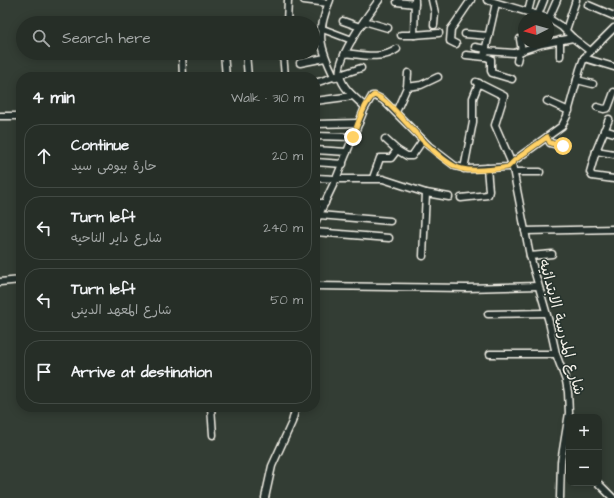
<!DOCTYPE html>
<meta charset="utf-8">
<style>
:root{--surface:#262e27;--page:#323a33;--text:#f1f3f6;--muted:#a4a8a7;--line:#424a44}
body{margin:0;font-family:"Architects Daughter","Playpen Sans Arabic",sans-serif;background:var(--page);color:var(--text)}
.controls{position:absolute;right:12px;bottom:12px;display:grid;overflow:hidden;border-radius:8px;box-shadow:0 2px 10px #0003}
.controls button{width:36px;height:36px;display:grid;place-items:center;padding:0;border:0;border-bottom:1px solid var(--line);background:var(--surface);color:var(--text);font:20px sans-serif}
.compass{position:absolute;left:518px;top:12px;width:36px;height:36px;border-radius:50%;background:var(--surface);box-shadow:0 2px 10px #0003;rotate:265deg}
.stop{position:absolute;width:12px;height:12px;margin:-9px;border:3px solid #ffd166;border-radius:50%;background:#fff}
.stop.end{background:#ffd166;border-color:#fff;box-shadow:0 1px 4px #0008}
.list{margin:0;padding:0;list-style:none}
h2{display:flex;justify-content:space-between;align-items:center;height:52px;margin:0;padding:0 16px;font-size:17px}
h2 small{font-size:13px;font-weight:400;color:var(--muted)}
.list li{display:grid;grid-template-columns:26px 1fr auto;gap:12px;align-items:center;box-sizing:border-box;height:64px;margin:0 8px 8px;padding:0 8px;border:1px solid var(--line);border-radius:16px}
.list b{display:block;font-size:15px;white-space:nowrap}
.list p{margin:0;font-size:13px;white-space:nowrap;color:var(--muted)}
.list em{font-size:13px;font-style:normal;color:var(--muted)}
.icon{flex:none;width:22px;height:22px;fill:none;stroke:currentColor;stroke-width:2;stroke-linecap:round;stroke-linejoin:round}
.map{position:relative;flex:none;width:614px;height:498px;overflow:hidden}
.search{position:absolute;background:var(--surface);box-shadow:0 2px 10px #0003;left:16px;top:16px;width:304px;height:44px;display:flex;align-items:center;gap:10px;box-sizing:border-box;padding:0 14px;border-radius:22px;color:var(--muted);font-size:15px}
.panel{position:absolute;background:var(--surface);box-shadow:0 2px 10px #0003;left:16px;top:72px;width:304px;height:340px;border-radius:16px}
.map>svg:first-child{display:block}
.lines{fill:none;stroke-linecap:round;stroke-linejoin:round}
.street-casing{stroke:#f4f1e8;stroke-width:9}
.street{stroke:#26332d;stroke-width:6}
.route{stroke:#ffd166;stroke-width:5}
.labels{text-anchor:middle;stroke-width:3;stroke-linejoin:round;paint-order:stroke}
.street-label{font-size:15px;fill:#f4f1e8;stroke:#26332d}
</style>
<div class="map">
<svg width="614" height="498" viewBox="0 0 614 498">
<rect width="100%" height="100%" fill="#333d34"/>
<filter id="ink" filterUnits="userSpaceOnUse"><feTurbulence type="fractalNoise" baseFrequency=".025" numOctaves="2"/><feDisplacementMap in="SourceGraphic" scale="8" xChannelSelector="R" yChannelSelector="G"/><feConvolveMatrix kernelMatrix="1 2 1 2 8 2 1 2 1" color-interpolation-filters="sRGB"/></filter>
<g filter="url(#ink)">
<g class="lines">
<g class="street-casing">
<g id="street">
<polyline points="304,0 328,3"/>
<path d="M330,0C316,34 319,46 335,78"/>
<polyline points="415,0 414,35 439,33"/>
<polyline points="432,0 435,13 434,25"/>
<polyline points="487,0 548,18"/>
<polyline points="397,2 415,4"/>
<polyline points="496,3 484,56 491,59 491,71 492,73 512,79"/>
<polyline points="588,5 614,16"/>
<polyline points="528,12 531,0"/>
<polyline points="538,15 544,0"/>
<polyline points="548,18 562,27 573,38 590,51"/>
<polyline points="549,18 557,0"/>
<polyline points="343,21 360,27"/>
<polyline points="364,21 388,28"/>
<polyline points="287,23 288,0"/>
<polyline points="320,28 352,40"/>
<polyline points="566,30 576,0"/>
<polyline points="465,34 489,36"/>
<polyline points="401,35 414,35"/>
<polyline points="520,39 522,51"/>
<polyline points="456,44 450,41 451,29 454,25 471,0"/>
<polyline points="475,47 486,49"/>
<polyline points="485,51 514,53 542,44 573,38"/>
<polyline points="182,53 183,77"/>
<polyline points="224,53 226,77"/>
<polyline points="246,53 248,77"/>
<polyline points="283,53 285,77"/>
<path d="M345,53C362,55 382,60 397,49"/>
<polyline points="466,55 485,57"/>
<polyline points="560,56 560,40"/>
<polyline points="584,58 614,67"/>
<polyline points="517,61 519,52"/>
<polyline points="300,63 325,58"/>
<polyline points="577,80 593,84"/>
<polyline points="476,82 504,96 495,125 512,164 530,256 549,322 556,354 566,381 568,392 569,413 561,462 560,498"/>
<polyline points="315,83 361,68"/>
<polyline points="407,87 408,73"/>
<polyline points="315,101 353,96"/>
<polyline points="547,101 569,111"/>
<path d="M365,107C356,98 343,89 340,76C335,58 368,15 379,0"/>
<polyline points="597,107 604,109 608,108 614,92"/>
<polyline points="396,112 407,87 421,85 438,77"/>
<polyline points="0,116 21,116"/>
<polyline points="609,119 596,151 590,172 592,176 614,179"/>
<polyline points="315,124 359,123"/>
<polyline points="604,130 614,133"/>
<polyline points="315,136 353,137"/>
<polyline points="547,137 550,143 563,146"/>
<polyline points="385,139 397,150"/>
<polyline points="315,150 347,152"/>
<polyline points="596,151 614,154"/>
<polyline points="315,162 343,164"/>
<polyline points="464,169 473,122 473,98 479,83"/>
<polyline points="514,172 540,172"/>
<polyline points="315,178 336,179 383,179 426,193 449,197"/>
<polyline points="373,178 380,158 391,158 397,150 407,156 412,156 423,140"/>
<polyline points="461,198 488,195 489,191 487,168"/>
<polyline points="315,203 325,203"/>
<polyline points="319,215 390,221"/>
<polyline points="315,223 336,179 364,110 372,96 375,96 383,100 429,146 455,166 468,169 508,167 515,160 562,126 567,116 580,69 584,58 614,28"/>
<polyline points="525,231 614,229"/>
<polyline points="315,232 389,238"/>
<polyline points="423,256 426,193"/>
<polyline points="530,256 552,254"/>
<polyline points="0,282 21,280"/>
<polyline points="315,286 466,288 538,286"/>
<polyline points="488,314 546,313"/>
<polyline points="490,354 556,354"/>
<polyline points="211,407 213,435"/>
<polyline points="598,483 613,498"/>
<polyline points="265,498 272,466 292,422 296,407"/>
</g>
</g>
<use href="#street" class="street"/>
</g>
</g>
<g class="lines" filter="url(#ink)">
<path class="route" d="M353,137C357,126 364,102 374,95C384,98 393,108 400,116C414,131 442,164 462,169C475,172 496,169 508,167L515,160L547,137L550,143L563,146"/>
</g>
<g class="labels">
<g class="street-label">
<text transform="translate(562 327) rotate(75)" y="5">شارع المدرسة الابتدائيه</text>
</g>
</g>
</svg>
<div class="controls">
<button>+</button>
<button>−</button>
</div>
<svg class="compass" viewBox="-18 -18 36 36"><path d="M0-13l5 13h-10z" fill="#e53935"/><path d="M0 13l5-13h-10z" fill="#a4a8a7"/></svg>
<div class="stop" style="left:563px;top:146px"></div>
<div class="stop end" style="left:353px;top:137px"></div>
<div class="search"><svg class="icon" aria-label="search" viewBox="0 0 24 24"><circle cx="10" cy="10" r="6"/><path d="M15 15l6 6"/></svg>Search here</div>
<section class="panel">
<h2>4 min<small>Walk · 310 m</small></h2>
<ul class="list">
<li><svg class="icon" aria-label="ahead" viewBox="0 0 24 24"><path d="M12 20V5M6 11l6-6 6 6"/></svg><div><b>Continue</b><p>حارة بيومى سيد</p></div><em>20 m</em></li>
<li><svg class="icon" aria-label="left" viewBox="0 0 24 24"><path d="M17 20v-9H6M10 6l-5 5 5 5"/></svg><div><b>Turn left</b><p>شارع داير الناحيه</p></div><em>240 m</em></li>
<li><svg class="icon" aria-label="left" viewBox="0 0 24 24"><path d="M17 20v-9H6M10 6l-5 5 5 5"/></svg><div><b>Turn left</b><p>شارع المعهد الدينى</p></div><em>50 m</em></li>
<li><svg class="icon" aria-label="arrive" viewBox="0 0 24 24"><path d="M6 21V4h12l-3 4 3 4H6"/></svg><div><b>Arrive at destination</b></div></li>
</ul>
</section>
</div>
